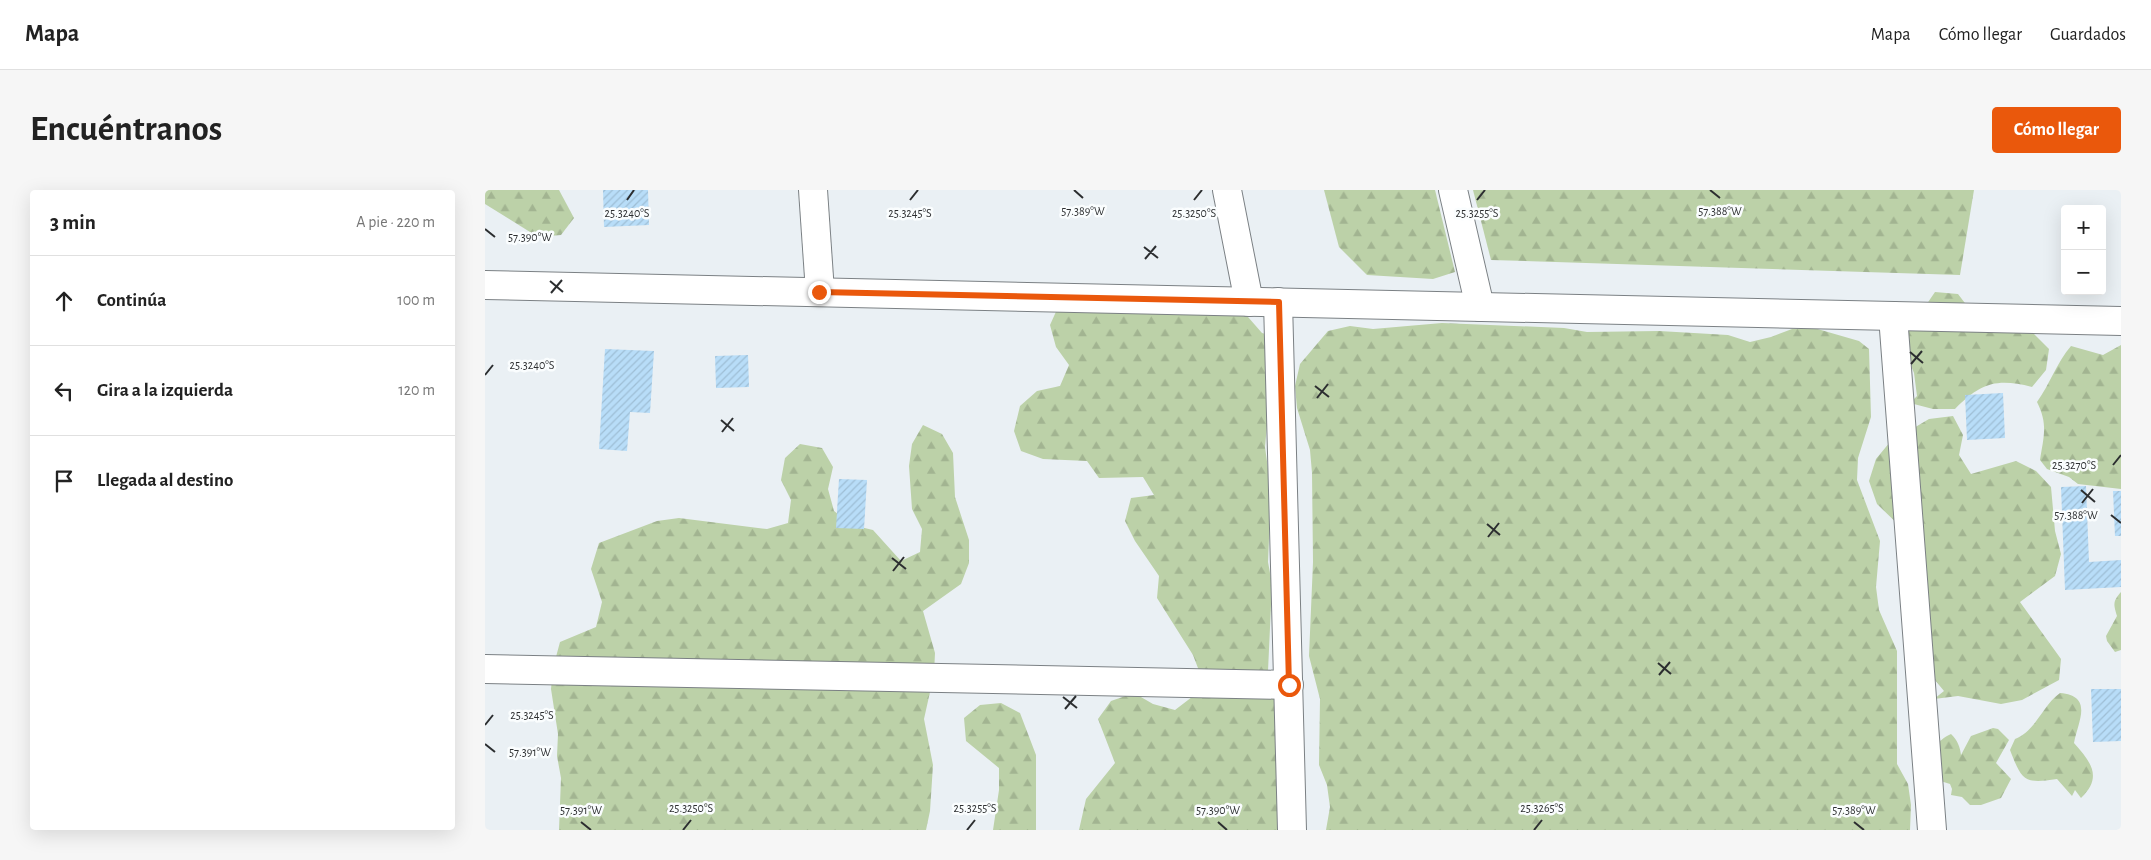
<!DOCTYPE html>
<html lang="es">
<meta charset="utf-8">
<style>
:root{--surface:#fff;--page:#f6f6f6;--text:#222;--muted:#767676;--line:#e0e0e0;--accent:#ea580c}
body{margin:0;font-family:"Alegreya Sans",sans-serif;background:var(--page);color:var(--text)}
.controls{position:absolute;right:15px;top:15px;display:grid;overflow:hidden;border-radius:5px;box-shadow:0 5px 20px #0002}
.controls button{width:45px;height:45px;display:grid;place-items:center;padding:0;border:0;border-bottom:1px solid var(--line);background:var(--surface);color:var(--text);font:25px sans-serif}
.stop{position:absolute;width:15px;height:15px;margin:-11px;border:4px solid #ea580c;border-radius:50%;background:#fff}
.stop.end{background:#ea580c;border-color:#fff;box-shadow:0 1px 5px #0008}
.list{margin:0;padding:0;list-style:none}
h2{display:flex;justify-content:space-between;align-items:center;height:65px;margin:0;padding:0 20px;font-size:21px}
h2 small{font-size:16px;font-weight:400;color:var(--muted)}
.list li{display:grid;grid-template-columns:32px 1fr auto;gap:15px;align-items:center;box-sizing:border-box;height:90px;padding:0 20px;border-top:1px solid var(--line)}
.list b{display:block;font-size:19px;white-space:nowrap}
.list em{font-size:16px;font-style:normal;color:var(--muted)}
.icon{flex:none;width:28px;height:28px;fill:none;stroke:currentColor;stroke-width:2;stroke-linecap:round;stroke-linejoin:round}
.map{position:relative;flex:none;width:1636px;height:640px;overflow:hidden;border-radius:5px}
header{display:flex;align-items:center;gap:30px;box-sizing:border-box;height:70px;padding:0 25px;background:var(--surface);border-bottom:1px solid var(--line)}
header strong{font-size:24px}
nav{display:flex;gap:28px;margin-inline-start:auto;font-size:18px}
.intro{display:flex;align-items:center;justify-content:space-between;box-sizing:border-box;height:120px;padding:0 30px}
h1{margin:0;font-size:35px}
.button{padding:12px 22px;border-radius:5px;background:var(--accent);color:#fff;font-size:18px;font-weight:700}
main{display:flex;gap:30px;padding:0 30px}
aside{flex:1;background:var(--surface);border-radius:5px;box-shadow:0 5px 20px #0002}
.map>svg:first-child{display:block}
.forest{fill:url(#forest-firs)}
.building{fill:url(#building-hatch)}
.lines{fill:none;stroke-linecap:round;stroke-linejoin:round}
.minor-casing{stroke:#7b8084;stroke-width:30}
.minor{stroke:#fff;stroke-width:28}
.route{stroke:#ea580c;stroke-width:6}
.ticks{fill:none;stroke:#2c2e30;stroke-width:2}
.ticks-label{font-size:12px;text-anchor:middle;fill:#2c2e30;stroke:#fafdfe;stroke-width:5;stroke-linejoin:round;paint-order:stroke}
</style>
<header>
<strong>Mapa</strong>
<nav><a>Mapa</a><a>Cómo llegar</a><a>Guardados</a></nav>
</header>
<div class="intro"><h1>Encuéntranos</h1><a class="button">Cómo llegar</a></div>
<main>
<aside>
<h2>3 min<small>A pie · 220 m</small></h2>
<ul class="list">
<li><svg class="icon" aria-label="ahead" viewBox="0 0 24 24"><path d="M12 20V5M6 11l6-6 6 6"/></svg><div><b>Continúa</b></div><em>100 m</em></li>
<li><svg class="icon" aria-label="left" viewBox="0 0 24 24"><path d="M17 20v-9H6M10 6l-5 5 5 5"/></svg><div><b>Gira a la izquierda</b></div><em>120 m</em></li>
<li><svg class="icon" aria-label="arrive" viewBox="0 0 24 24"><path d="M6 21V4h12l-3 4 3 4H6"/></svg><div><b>Llegada al destino</b></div></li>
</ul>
</aside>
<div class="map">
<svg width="1636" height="640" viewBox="0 0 1636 640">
<defs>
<pattern id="forest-firs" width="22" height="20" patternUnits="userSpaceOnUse" patternTransform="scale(1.25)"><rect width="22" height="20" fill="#bcd1a8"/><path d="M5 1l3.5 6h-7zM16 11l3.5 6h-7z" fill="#a2b491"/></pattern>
<pattern id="building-hatch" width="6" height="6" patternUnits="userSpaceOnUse" patternTransform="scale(1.25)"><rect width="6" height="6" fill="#b8ddf8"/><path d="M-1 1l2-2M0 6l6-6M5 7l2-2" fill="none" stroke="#9ebed5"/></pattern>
</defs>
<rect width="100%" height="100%" fill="#eaf0f4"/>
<g class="forest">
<polygon points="0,0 74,0 89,28 76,45 53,47 0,14"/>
<polygon points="839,0 950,0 970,82 948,89 882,85 854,57"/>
<polygon points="988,0 1489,0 1475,85 1006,70"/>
<path d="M1450,102L1473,104L1486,121L1528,133L1548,143L1564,159L1561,180L1547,197C1511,188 1496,193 1470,219H1448L1425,213L1432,206L1429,183L1421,163L1424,140Z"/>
<polygon points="719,109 763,127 777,143 788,146 788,169 780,257 786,301 783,372 787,394 783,481 799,525 814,640 594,640 601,609 630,573 613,529 626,511 649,503 668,514 690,520 707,507 716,486 708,465 672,408 674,386 650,351 640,331 646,308 669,305 658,287 614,288 602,271 558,269 536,261 529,241 535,216 552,201 575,196 584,175 571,157 565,135 574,115"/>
<polygon points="957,133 1079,138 1102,142 1174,141 1243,145 1265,152 1286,147 1307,139 1329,138 1374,151 1384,159 1386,227 1373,268 1372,290 1395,351 1391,397 1394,420 1412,461 1412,574 1423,594 1426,615 1425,640 841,640 845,617 842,595 834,575 835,509 824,466 828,372 827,283 825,260 812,218 810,196 815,174 843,141 865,136 888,139"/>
<path d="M1636,155V299L1593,294L1584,287L1562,279L1555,270C1559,246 1563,234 1552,212C1565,194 1572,172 1586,156L1618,165Z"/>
<polygon points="1468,226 1478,245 1474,265 1486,284 1531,271 1551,281 1566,297 1570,341 1576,364 1570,386 1535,412 1576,469 1574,490 1537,510 1516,514 1473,506 1449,509 1459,501 1445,484 1422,343 1392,314 1384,291 1391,269 1405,252 1444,229"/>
<polygon points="438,235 457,244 468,263 470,307 484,350 484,373 476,394 438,421 450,463 449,484 439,529 448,575 445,621 441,640 74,640 76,588 72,566 73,544 66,499 68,478 75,452 111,437 117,412 106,379 114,353 172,331 194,328 282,339 303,333 306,310 296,290 300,268 315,254 337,258 348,277 343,299 349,321 367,335 388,340 416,371 435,362 437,339 427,319 424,276 427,254"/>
<path d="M1636,402V460L1630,462L1622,451L1621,446L1632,426C1629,415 1627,412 1636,402Z"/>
<path d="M1575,503C1609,506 1593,531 1589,553C1606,572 1618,587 1596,608L1590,600L1587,606L1572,589C1539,594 1537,591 1525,560L1530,549C1551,541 1557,516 1575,503Z"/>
<polygon points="516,513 535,523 551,565 551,640 508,640 514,600 514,578 481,551 479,528 495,515"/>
<path d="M1508,538L1513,539L1524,550L1511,573L1526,589L1516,608L1496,615H1485L1477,607L1466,605L1467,599L1465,594L1430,583L1428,578L1430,566C1446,564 1452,550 1466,544C1473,551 1475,557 1476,565L1486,546Z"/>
</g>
<g class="building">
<polygon points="118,0 163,0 164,35 119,37"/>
<polygon points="120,159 169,161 165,223 145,222 142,261 114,259"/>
<polygon points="263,165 264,197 231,198 230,166"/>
<polygon points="1518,203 1520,248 1482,250 1480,205"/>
<polygon points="354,289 382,290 379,339 351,338"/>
<polygon points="1601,296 1604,372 1636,370 1636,397 1580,400 1576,297"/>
<polygon points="1628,301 1636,301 1636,346 1630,346"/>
<polygon points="1606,499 1636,499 1636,551 1608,552"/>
</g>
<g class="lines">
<g class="minor-casing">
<g id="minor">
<polyline points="328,0 335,102"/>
<polyline points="742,0 764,112"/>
<polyline points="968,0 995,117"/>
<polyline points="0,95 1636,131"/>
<polyline points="793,112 807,640"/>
<polyline points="1408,126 1447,640"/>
<polyline points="0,479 804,495"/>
</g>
</g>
<use href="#minor" class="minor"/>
</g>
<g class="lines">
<polyline class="route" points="334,102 794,112 804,495"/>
</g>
<path class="ticks" d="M589,0L598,8M1225,0L1235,8M142,10L149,0M425,10L433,0M709,10L717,0M992,10L1000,0M0,39L10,47M659,57L673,68M660,69L671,56M65,91L78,102M66,103L77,90M1425,162L1438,173M1426,174L1437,161M0,185L8,175M830,196L844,207M832,208L843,194M236,230L249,241M237,242L248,228M1628,275L1636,265M1596,300L1610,312M1597,313L1608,299M1626,325L1636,333M1002,334L1015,345M1003,347L1014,333M407,368L421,379M408,381L419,367M1173,473L1186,484M1174,485L1185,472M578,507L592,518M580,519L591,506M0,535L8,525M0,554L10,562M96,632L106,640M733,632L742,640M1369,632L1379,640M198,640L206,630M482,640L490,630M1049,640L1057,630"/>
<g class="ticks-label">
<text x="598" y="25">57.389°W</text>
<text x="1235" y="25">57.388°W</text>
<text x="142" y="27">25.3240°S</text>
<text x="425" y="27">25.3245°S</text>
<text x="709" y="27">25.3250°S</text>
<text x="992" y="27">25.3255°S</text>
<text x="45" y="51">57.390°W</text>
<text x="47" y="179">25.3240°S</text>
<text x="1589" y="279">25.3270°S</text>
<text x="1591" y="329">57.388°W</text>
<text x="47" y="529">25.3245°S</text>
<text x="45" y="566">57.391°W</text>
<text x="206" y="622">25.3250°S</text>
<text x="490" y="622">25.3255°S</text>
<text x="1057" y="622">25.3265°S</text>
<text x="96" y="624">57.391°W</text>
<text x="733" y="624">57.390°W</text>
<text x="1369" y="624">57.389°W</text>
</g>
</svg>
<div class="controls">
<button>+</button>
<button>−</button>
</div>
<div class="stop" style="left:804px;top:495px"></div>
<div class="stop end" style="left:334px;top:102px"></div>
</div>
</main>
